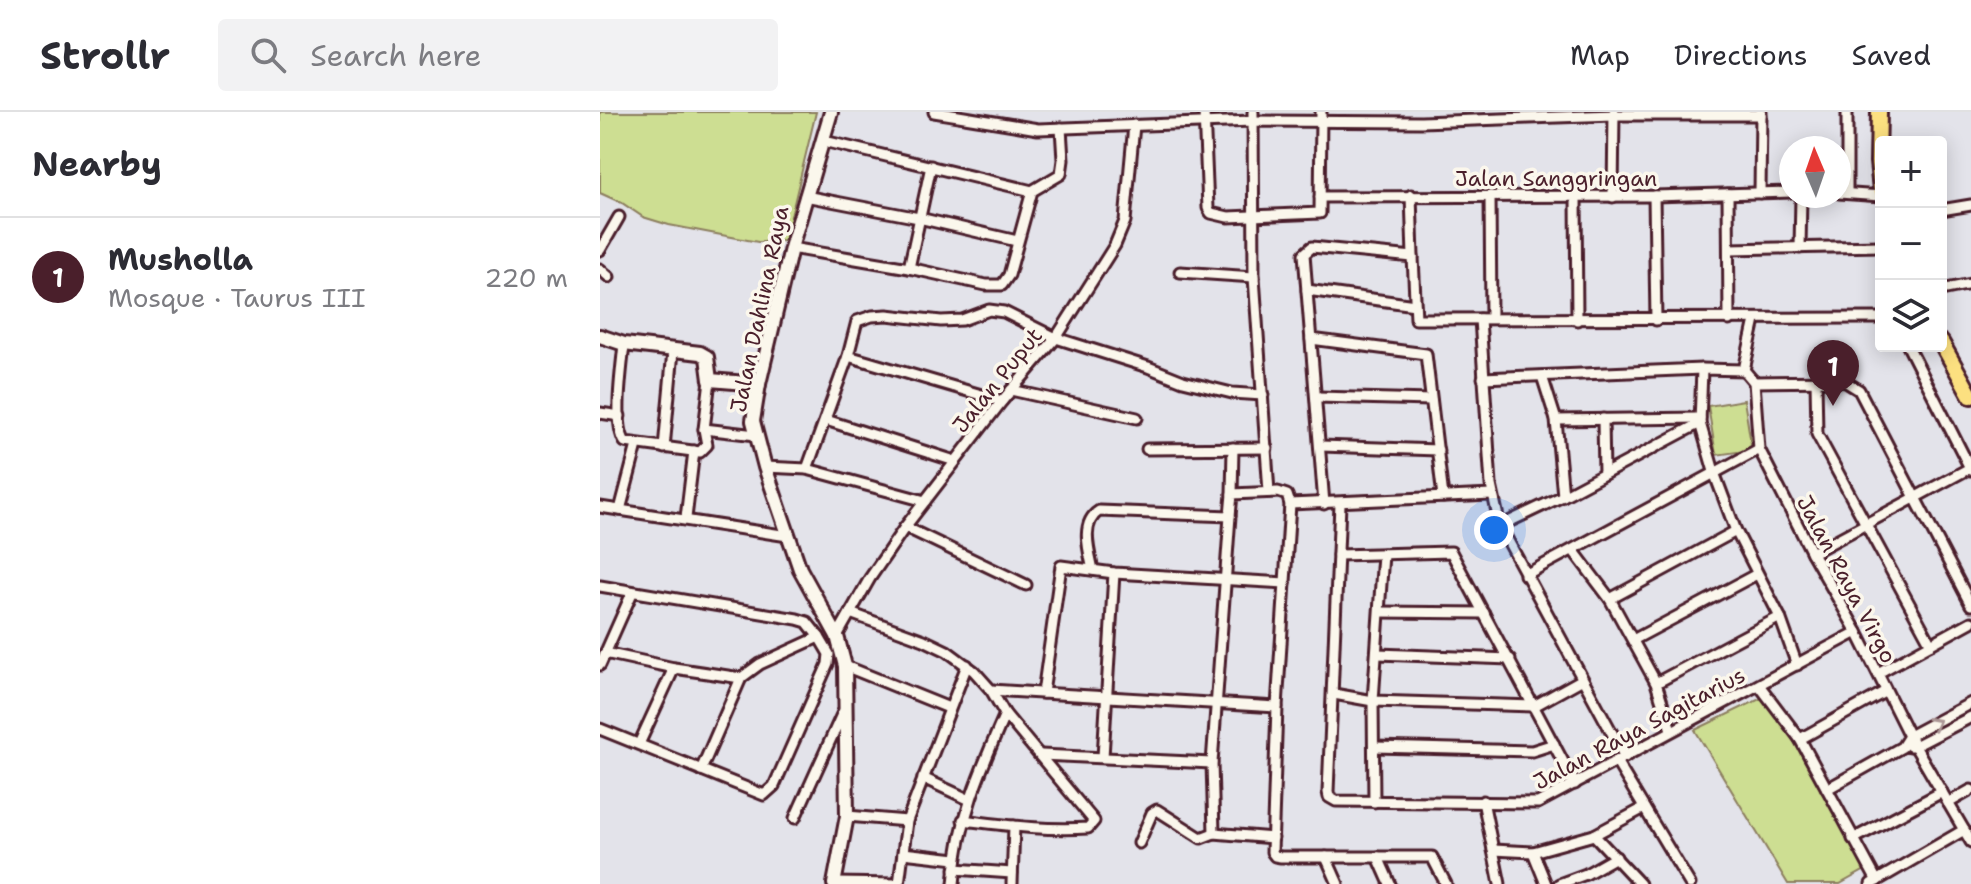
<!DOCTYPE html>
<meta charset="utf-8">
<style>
:root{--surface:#fff;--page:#f2f2f3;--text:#2b2b33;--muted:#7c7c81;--line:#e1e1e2;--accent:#4a1f2b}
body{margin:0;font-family:"Shantell Sans",sans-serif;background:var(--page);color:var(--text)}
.controls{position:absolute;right:24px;top:24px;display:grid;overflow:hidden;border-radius:8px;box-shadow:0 4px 20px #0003}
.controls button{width:72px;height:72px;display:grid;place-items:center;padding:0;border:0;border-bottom:2px solid var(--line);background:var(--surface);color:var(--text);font:40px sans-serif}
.compass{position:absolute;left:1179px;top:24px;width:72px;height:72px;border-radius:50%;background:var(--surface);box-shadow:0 4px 20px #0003;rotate:358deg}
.you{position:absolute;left:894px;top:418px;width:28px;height:28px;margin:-20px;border:6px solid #fff;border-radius:50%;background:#1a73e8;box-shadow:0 0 0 12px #1a73e833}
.badge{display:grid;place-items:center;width:52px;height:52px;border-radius:50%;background:var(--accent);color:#fff;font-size:26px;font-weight:700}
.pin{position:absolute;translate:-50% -66px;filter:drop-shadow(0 2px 4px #0008)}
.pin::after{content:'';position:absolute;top:42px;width:28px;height:24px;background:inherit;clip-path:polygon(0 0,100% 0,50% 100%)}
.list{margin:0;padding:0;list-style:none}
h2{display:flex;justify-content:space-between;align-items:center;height:104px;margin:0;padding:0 32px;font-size:34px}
h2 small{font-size:26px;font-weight:400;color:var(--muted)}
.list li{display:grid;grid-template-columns:52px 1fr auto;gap:24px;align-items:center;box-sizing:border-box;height:120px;padding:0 32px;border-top:2px solid var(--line)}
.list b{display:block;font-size:30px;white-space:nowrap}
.list p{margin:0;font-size:26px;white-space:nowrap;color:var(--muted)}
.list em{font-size:26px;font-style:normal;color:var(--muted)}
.icon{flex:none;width:44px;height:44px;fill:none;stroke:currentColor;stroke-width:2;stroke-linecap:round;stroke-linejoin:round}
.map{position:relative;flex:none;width:1371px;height:772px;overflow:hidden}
header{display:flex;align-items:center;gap:48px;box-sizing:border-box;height:112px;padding:0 40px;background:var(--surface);border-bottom:2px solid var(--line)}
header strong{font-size:38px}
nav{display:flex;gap:44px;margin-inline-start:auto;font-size:28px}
.search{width:560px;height:72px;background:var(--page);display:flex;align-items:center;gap:20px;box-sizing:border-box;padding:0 28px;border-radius:8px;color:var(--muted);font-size:30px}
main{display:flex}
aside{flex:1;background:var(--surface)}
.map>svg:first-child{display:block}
.green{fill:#cdde92;stroke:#8c7e5e;stroke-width:2}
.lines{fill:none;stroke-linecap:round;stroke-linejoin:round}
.street-casing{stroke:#4a1f2b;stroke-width:15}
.secondary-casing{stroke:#4a1f2b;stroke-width:18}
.primary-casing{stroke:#4a1f2b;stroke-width:20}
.street{stroke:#fbf7ec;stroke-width:9}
.secondary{stroke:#fbf7ec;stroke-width:12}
.primary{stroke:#fce080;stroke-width:14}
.oneway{stroke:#ab9695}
.labels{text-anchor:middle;stroke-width:7;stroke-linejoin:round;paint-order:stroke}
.street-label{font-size:22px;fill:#4a1f2b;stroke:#fbf7ec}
</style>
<header>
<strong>Strollr</strong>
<div class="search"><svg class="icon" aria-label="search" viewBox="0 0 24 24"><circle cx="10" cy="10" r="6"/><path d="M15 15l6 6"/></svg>Search here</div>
<nav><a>Map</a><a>Directions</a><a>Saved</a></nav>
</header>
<main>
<aside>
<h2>Nearby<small></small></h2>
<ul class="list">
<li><span class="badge">1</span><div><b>Musholla</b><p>Mosque · Taurus III</p></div><em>220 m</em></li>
</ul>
</aside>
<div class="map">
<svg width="1371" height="772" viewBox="0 0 1371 772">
<rect width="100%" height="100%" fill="#e3e3ea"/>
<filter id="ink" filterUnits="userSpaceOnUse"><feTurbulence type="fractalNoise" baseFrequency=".0125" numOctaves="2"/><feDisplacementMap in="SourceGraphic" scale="16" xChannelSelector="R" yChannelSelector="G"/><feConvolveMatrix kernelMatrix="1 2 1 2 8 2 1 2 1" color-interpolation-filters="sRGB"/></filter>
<g filter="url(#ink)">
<g class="green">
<polygon points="0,0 216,0 185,129 158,130 69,113 43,105 22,91 0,81"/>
<polygon points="1144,288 1152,338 1116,343 1108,294"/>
<polygon points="1168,583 1265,758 1240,772 1188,772 1095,618"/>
</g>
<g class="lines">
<g class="street-casing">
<g id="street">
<polyline points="334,0 438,17 653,9 821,10 1014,3 1161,3"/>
<polyline points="604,0 608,96 611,101 628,105 720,101 721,0"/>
<polyline points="653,0 654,165 669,380"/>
<polyline points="224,29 432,79"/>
<polyline points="1160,81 1161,0"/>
<polyline points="1239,81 1281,84"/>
<polyline points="1247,81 1247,0"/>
<polyline points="1128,82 1129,208"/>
<polyline points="205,84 319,106 417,129"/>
<polyline points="890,84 891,206"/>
<polyline points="1054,84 1056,208"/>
<polyline points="720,85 1054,84 1191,80"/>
<polyline points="976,85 977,208"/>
<polyline points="1013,85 1014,0"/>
<polyline points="1341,98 1371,93"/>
<polyline points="191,136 309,156 386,173 402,173 409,163 432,79 461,62 463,48 461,16"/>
<polyline points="1200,136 1201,84"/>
<polyline points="1129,137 1281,134"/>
<polyline points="0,138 19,105"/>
<polyline points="813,145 816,207 1281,206"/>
<polyline points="309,156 331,54"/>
<polyline points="0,157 9,165"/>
<polyline points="580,160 654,165"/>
<polyline points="707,178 815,193"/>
<polyline points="1341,178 1371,172"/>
<polyline points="880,207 891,373 900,414 1025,645"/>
<polyline points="1155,208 1144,258 1154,270 1159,337 1212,441 1257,520 1309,624 1371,730"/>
<polyline points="711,227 826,242 843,385"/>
<path d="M24,232C22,255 13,312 25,330L100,340L107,333L104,317L110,268"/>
<polyline points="1308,234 1371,358"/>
<polyline points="248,244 402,289"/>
<polyline points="1102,257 1100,311 1115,363 1136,419 1180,505 1197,553"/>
<polyline points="942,264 956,308 963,384"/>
<polyline points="883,266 1102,257 1144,258"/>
<polyline points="1216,268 1217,322 1331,532"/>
<polyline points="1154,270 1238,269 1246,270 1259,278 1371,493"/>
<polyline points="411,278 537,306"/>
<polyline points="717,285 831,288"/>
<polyline points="0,301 20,304"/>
<polyline points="1003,307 1004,362"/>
<polyline points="226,308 355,349"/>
<polyline points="956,308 1100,306"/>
<polyline points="104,317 156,323"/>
<polyline points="721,334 838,338"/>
<polyline points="64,336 73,239"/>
<polyline points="547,337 667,336"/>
<polyline points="165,355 207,357 325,389"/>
<polyline points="207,357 248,244 257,209 272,204 287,203 341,209 362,208 389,198 404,200 456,226 548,255 583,269 632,281 663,283"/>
<polyline points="632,382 633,336"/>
<polyline points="690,392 892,383"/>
<polyline points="724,392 704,142 712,135 813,145 811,83"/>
<polyline points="740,392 728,680 729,685 736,689 938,691 1257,520"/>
<polyline points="0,395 188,424"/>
<polyline points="20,398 37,333"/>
<polyline points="86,406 94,339"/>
<polyline points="900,414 963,384 1100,311"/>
<polyline points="305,415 426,473"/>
<polyline points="973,438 1010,487 1056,571 1071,618"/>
<polyline points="1212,441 1370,356"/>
<polyline points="738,443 851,440 975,672"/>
<path d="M493,458C489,439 480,411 499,399L630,404L632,382L678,380L687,383L690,392L677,595L672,740L675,744L681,745H832L846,772"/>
<polyline points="925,463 1159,337"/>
<polyline points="0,474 197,507 207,510 219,525 160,552 141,566 74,556 5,541"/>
<polyline points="1010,487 1136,419"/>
<polyline points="780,500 884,501"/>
<path d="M250,501L324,528L347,539L374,559L391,578L405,602L494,709L488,716C446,719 404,713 363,708"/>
<polyline points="237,524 270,466 305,415 402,289 456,226 515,133 525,109 534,13"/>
<polyline points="1033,528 1157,462"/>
<polyline points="778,542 910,547"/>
<polyline points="0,553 32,481"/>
<polyline points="245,554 349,596"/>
<polyline points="1278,561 1371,510"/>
<polyline points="1056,571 1180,505"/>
<polyline points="1159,573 1200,627 1277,769"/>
<polyline points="391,578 677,595"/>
<polyline points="443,581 461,454 514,461 685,471"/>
<polyline points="734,582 773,589 934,594 981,568"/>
<polyline points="0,617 164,683 174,674 228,552 229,542 219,525"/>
<polyline points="1200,627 1286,579"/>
<polyline points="39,632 74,556"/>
<polyline points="1310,634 1315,634 1371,605"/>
<polyline points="775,635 932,639 954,632"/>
<polyline points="441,643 612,651"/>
<polyline points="503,645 514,461"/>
<polyline points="1016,649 1090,772"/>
<polyline points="101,658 141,566"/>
<polyline points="323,666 370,688"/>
<polyline points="1227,677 1302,635 1309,624 1371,591"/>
<polyline points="883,689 900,772"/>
<polyline points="774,690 773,589 783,442"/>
<polyline points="1348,691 1371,678"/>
<polyline points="247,704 307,709"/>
<polyline points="195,706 243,600"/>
<polyline points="614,721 612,651 630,404"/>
<polyline points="994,723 1040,772"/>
<polyline points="1253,727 1342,680"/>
<polyline points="539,731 552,701 557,698 601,726 614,721 673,726"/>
<polyline points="893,738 933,740 994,723 1044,696"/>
<polyline points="933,740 946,772"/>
<polyline points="303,741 356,747"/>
<polyline points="726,745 738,772"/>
<polyline points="778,745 790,772"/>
<polyline points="355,757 412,761"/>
<polyline points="235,771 297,772"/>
<polyline points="299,772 307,709 367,553"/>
<path d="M354,772C358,709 380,659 405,602"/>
<polyline points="412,772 414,714"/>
<polyline points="959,772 986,762 1016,745"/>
<polyline points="1271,772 1364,718"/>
</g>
</g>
<g class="secondary-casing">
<g id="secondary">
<polyline points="231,0 191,136 159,272 153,309 165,355 200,457 237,524 245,554 247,704 234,772"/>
<polyline points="0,224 24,232 100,241 107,245 110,268 159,272"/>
</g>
</g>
<g class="primary-casing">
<g id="primary">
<polyline points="1279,0 1278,50 1281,78"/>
<polyline points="1341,230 1371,284"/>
</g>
</g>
<use href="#street" class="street"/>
<use href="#secondary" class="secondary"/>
<use href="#primary" class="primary"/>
</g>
<defs><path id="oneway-chevron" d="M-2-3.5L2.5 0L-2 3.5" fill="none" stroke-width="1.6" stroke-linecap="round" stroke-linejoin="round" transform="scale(2)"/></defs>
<use class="oneway" href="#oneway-chevron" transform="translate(1335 611) rotate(-28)"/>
</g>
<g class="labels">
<g class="street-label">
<text x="956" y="74">Jalan Sanggringan</text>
<text transform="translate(159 197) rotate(-78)" y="8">Jalan Dahlina Raya</text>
<text transform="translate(397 268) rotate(-51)" y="8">Jalan Puput</text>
<text transform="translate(1247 467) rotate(62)" y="8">Jalan Raya Virgo</text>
<text transform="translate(1039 616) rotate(-28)" y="8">Jalan Raya Sagitarius</text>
</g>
</g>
</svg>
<div class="controls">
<button>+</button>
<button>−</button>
<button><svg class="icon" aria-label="layers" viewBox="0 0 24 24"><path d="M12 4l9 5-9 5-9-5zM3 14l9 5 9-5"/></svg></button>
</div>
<svg class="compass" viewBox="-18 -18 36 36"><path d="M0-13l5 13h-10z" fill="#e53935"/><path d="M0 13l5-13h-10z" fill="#7c7c81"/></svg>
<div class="you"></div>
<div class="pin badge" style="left:1233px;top:294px">1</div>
</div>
</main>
